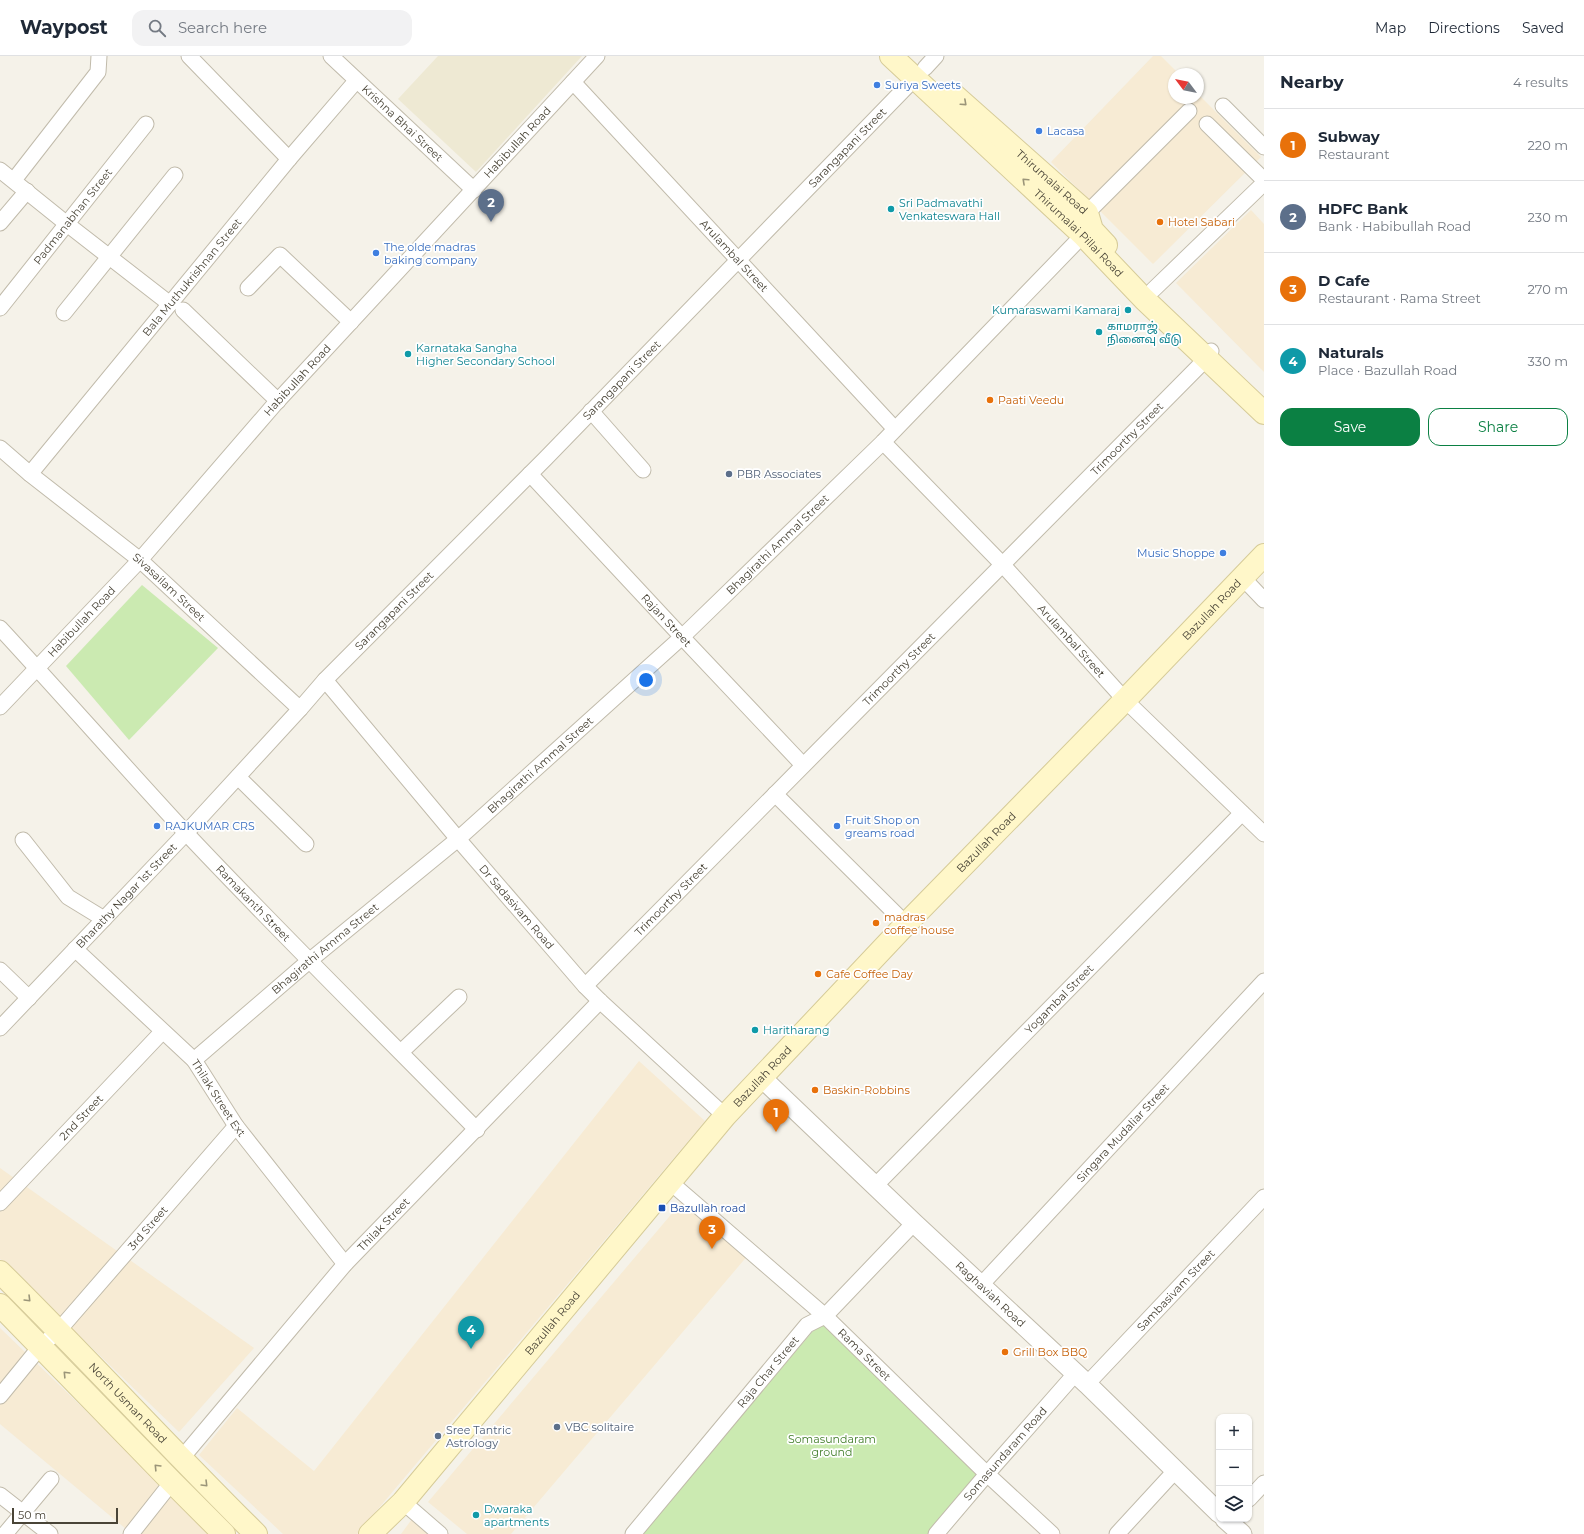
<!DOCTYPE html>
<meta charset="utf-8">
<style>
:root{--surface:#fff;--page:#f2f2f3;--text:#1f2937;--muted:#747a83;--line:#e0e1e3;--accent:#0b8043}
body{margin:0;font-family:Montserrat,"Noto Sans Tamil",sans-serif;background:var(--page);color:var(--text)}
.controls{position:absolute;right:12px;bottom:12px;display:grid;overflow:hidden;border-radius:8px;box-shadow:0 1px 3px #0004}
.controls button{width:36px;height:36px;display:grid;place-items:center;padding:0;border:0;border-bottom:1px solid var(--line);background:var(--surface);color:var(--text);font:20px sans-serif}
.compass{position:absolute;left:1168px;top:12px;width:36px;height:36px;border-radius:50%;background:var(--surface);box-shadow:0 1px 3px #0004;rotate:302deg}
.scale{position:absolute;left:12px;bottom:10px;width:106px;box-sizing:border-box;padding-left:4px;border:2px solid #494437;border-top:0;font-size:11px;line-height:14px;white-space:nowrap;color:#494437;-webkit-text-stroke:3px #fff;paint-order:stroke}
.you{position:absolute;left:646px;top:624px;width:14px;height:14px;margin:-10px;border:3px solid #fff;border-radius:50%;background:#1a73e8;box-shadow:0 0 0 6px #1a73e833}
.badge{display:grid;place-items:center;width:26px;height:26px;border-radius:50%;background:var(--accent);color:#fff;font-size:13px;font-weight:700}
.pin{position:absolute;translate:-50% -33px;filter:drop-shadow(0 1px 2px #0008)}
.pin::after{content:'';position:absolute;top:21px;width:14px;height:12px;background:inherit;clip-path:polygon(0 0,100% 0,50% 100%)}
.list{margin:0;padding:0;list-style:none}
h2{display:flex;justify-content:space-between;align-items:center;height:52px;margin:0;padding:0 16px;font-size:17px}
h2 small{font-size:13px;font-weight:400;color:var(--muted)}
.list li{display:grid;grid-template-columns:26px 1fr auto;gap:12px;align-items:center;box-sizing:border-box;height:72px;padding:0 16px;border-top:1px solid var(--line)}
.list b{display:block;font-size:15px;white-space:nowrap}
.list p{margin:0;font-size:13px;white-space:nowrap;color:var(--muted)}
.list em{font-size:13px;font-style:normal;color:var(--muted)}
.actions{display:flex;gap:8px;padding:12px 16px}
.actions a{flex:1;padding:9px 0;border:1px solid var(--accent);border-radius:12px;text-align:center;font-size:14px;color:var(--accent)}
.actions .main{background:var(--accent);color:#fff}
.icon{flex:none;width:22px;height:22px;fill:none;stroke:currentColor;stroke-width:2;stroke-linecap:round;stroke-linejoin:round}
.map{position:relative;flex:none;width:1264px;height:1478px;overflow:hidden}
header{display:flex;align-items:center;gap:24px;box-sizing:border-box;height:56px;padding:0 20px;background:var(--surface);border-bottom:1px solid var(--line)}
header strong{font-size:19px}
nav{display:flex;gap:22px;margin-inline-start:auto;font-size:14px}
.search{width:280px;height:36px;background:var(--page);display:flex;align-items:center;gap:10px;box-sizing:border-box;padding:0 14px;border-radius:12px;color:var(--muted);font-size:15px}
main{display:flex}
aside{flex:1;background:var(--surface)}
.map>svg:first-child{display:block}
.commercial{fill:#f7ebd4}
.education{fill:#eee9d3}
.green{fill:#cbeab1}
.lines{fill:none;stroke-linecap:round;stroke-linejoin:round}
.minor-casing{stroke:#c1bbab;stroke-width:17}
.tertiary-casing{stroke:#c1bbab;stroke-width:21}
.secondary-casing{stroke:#d6cb98;stroke-width:24}
.minor{stroke:#fff;stroke-width:15}
.tertiary{stroke:#fff;stroke-width:19}
.secondary{stroke:#fff7c9;stroke-width:22}
.oneway{stroke:#9b9579}
.shop-dot{fill:#3f7fe0;stroke:#fff;stroke-width:1.5}
.culture-dot{fill:#0f9aa8;stroke:#fff;stroke-width:1.5}
.food-dot{fill:#e8710a;stroke:#fff;stroke-width:1.5}
.service-dot{fill:#5c6f8a;stroke:#fff;stroke-width:1.5}
.transit-dot{fill:#1a4fb4;stroke:#fff;stroke-width:1.5}
.labels{text-anchor:middle;stroke-width:3.5;stroke-linejoin:round;paint-order:stroke}
.shop-label{font-size:11px;fill:#366cbe;stroke:#fff;text-anchor:start}
.street-label{font-size:11px;fill:#494437;stroke:#fff}
.culture-label{font-size:11px;fill:#0d838f;stroke:#fff;text-anchor:start}
.food-label{font-size:11px;fill:#c56008;stroke:#fff;text-anchor:start}
.service-label{font-size:11px;fill:#4e5e75;stroke:#fff;text-anchor:start}
.transit-label{font-size:11px;fill:#164399;stroke:#fff;text-anchor:start}
.park-label{font-size:11px;fill:#407d28;stroke:#fff}
</style>
<header>
<strong>Waypost</strong>
<div class="search"><svg class="icon" aria-label="search" viewBox="0 0 24 24"><circle cx="10" cy="10" r="6"/><path d="M15 15l6 6"/></svg>Search here</div>
<nav><a>Map</a><a>Directions</a><a>Saved</a></nav>
</header>
<main>
<div class="map">
<svg width="1264" height="1478" viewBox="0 0 1264 1478">
<rect width="100%" height="100%" fill="#f5f2e9"/>
<g class="commercial">
<polygon points="1153,0 1161,0 1179,18 1174,18 1174,42 1198,42 1198,38 1261,101 1153,208 1051,106"/>
<polygon points="1251,154 1264,168 1264,316 1176,227"/>
<polygon points="639,1005 705,1065 357,1478 283,1478 199,1399 237,1352 314,1415"/>
<polygon points="0,1112 254,1292 179,1376 0,1203"/>
<polygon points="685,1142 749,1198 511,1478 467,1478 428,1446"/>
<polygon points="0,1272 214,1478 132,1478 0,1368"/>
<polygon points="412,1463 430,1478 401,1478"/>
</g>
<polygon class="education" points="438,0 582,0 476,116 398,43"/>
<g class="green">
<polygon points="142,529 218,592 129,684 66,610"/>
<polygon points="824,1262 988,1412 933,1478 641,1478"/>
</g>
<g class="lines">
<g class="minor-casing">
<g id="minor">
<polyline points="189,0 289,103"/>
<path id="s1" d="M331,0L474,134"/>
<polyline points="925,12 936,0"/>
<path id="s2" d="M573,26L895,373"/>
<polyline points="1223,50 1264,91"/>
<polyline points="1207,68 1264,124"/>
<polyline points="0,114 67,168 170,248"/>
<polyline points="14,124 98,16 99,0"/>
<polyline points="1087,157 1189,55"/>
<polyline points="0,167 27,135"/>
<polyline points="248,232 280,199 351,266"/>
<polyline points="1153,234 1264,127"/>
<path id="s3" d="M0,252L146,68"/>
<polyline points="183,254 278,345"/>
<polyline points="64,257 175,119"/>
<polyline points="591,355 643,414"/>
<path id="s4" d="M883,386L1002,508L1125,644L1264,778"/>
<path id="s5" d="M0,392L30,418L140,504L300,653L325,624L546,402L915,22"/>
<path id="s6" d="M30,418L289,103L356,25"/>
<path id="s7" d="M530,418L682,581L803,709"/>
<polyline points="1242,521 1264,544"/>
<path id="s8" d="M0,572C63,640 124,710 187,778C281,878 380,975 477,1074"/>
<path id="s9" d="M325,624L458,783L585,930L600,945L725,1060"/>
<path id="s10" d="M0,651L140,504L274,349L597,0"/>
<polyline points="238,721 306,788"/>
<polyline points="775,738 906,868"/>
<polyline points="23,784 68,841 104,863"/>
<path id="s11" d="M75,893L194,1004L236,1070L345,1208"/>
<polyline points="0,914 29,942"/>
<path id="s12" d="M585,930L1206,303L1211,295"/>
<path id="s13" d="M0,972L186,777L300,653"/>
<polyline points="401,996 459,941"/>
<path id="s14" d="M194,1004L309,905L458,783L682,581L883,386L1083,179"/>
<path id="s15" d="M670,1126L825,1260L987,1418L1052,1478"/>
<path id="s16" d="M876,1129L1242,757"/>
<path id="s17" d="M0,1147L162,976"/>
<path id="s18" d="M981,1229L1264,925"/>
<path id="s19" d="M1087,1328L1264,1141"/>
<path id="s20" d="M0,1340L40,1291L59,1274L236,1070"/>
<path id="s21" d="M181,1403L345,1208L600,945"/>
<polyline points="0,1439 50,1478"/>
<polyline points="1249,1443 1264,1427"/>
<polyline points="403,1446 440,1478"/>
<polyline points="5,1478 51,1423"/>
<polyline points="131,1478 172,1426"/>
<path id="s22" d="M633,1478L807,1269L825,1260L914,1167"/>
<path id="s23" d="M936,1478L987,1418L1075,1318"/>
<polyline points="1117,1478 1175,1415"/>
</g>
</g>
<g class="tertiary-casing">
<g id="tertiary">
<path id="s24" d="M761,1021L914,1167L1087,1328L1219,1457"/>
<polyline points="1225,1463 1242,1478"/>
</g>
</g>
<g class="secondary-casing">
<g id="secondary">
<path id="s25" d="M891,0L1083,179L1144,243L1264,357"/>
<path id="s26" d="M954,39L1087,157L1092,174L1106,189"/>
<path id="s27" d="M0,1216C87,1302 169,1392 256,1478"/>
<polyline points="0,1249 172,1426 224,1478"/>
<path id="s28" d="M370,1478L403,1446L725,1060L906,868L1125,644L1264,499"/>
</g>
</g>
<use href="#minor" class="minor"/>
<use href="#tertiary" class="tertiary"/>
<use href="#secondary" class="secondary"/>
</g>
<defs><path id="oneway-chevron" d="M-2-3.5L2.5 0L-2 3.5" fill="none" stroke-width="1.6" stroke-linecap="round" stroke-linejoin="round"/></defs>
<g class="oneway">
<use href="#oneway-chevron" transform="translate(964 47) rotate(42)"/>
<use href="#oneway-chevron" transform="translate(1025 125) rotate(-137)"/>
<use href="#oneway-chevron" transform="translate(28 1243) rotate(45)"/>
<use href="#oneway-chevron" transform="translate(66 1318) rotate(-134)"/>
<use href="#oneway-chevron" transform="translate(157 1411) rotate(-134)"/>
<use href="#oneway-chevron" transform="translate(205 1428) rotate(45)"/>
</g>
<g class="shop-dot">
<circle cx="877" cy="29" r="4"/>
<circle cx="1039" cy="75" r="4"/>
<circle cx="376" cy="197" r="4"/>
<circle cx="1223" cy="497" r="4"/>
<circle cx="157" cy="770" r="4"/>
<circle cx="837" cy="770" r="4"/>
</g>
<g class="culture-dot">
<circle cx="891" cy="153" r="4"/>
<circle cx="1128" cy="254" r="4"/>
<circle cx="1099" cy="276" r="4"/>
<circle cx="408" cy="298" r="4"/>
<circle cx="755" cy="974" r="4"/>
<circle cx="476" cy="1459" r="4"/>
</g>
<g class="food-dot">
<circle cx="1160" cy="166" r="4"/>
<circle cx="990" cy="344" r="4"/>
<circle cx="876" cy="867" r="4"/>
<circle cx="818" cy="918" r="4"/>
<circle cx="815" cy="1034" r="4"/>
<circle cx="1005" cy="1296" r="4"/>
</g>
<g class="service-dot">
<circle cx="729" cy="418" r="4"/>
<circle cx="557" cy="1371" r="4"/>
<circle cx="438" cy="1380" r="4"/>
</g>
<rect class="transit-dot" x="658" y="1148" width="8" height="8" rx="2"/>
<g class="labels">
<g class="shop-label">
<text x="885" y="33">Suriya Sweets</text>
<text x="1047" y="79">Lacasa</text>
<text x="384" y="195">The olde madras<tspan x="384" dy="13">baking company</tspan></text>
<text x="1215" y="501" text-anchor="end">Music Shoppe</text>
<text x="845" y="768">Fruit Shop on<tspan x="845" dy="13">greams road</tspan></text>
<text x="165" y="774">RAJKUMAR CRS</text>
</g>
<g class="street-label">
<text dy="4" stroke="none"><textPath href="#s1" startOffset="98">Krishna Bhai Street</textPath></text>
<text dy="4" stroke="none"><textPath href="#s10" startOffset="766">Habibullah Road</textPath></text>
<text dy="4" stroke="none"><textPath href="#s5" startOffset="1182">Sarangapani Street</textPath></text>
<text dy="4" stroke="none"><textPath href="#s26" startOffset="131">Thirumalai Road</textPath></text>
<text dy="4" stroke="none"><textPath href="#s3" startOffset="117">Padmanabhan Street</textPath></text>
<text dy="4" stroke="none"><textPath href="#s25" startOffset="258">Thirumalai Pillai Road</textPath></text>
<text dy="4" stroke="none"><textPath href="#s2" startOffset="237">Arulambal Street</textPath></text>
<text dy="4" stroke="none"><textPath href="#s6" startOffset="255">Bala Muthukrishnan Street</textPath></text>
<text dy="4" stroke="none"><textPath href="#s10" startOffset="442">Habibullah Road</textPath></text>
<text dy="4" stroke="none"><textPath href="#s5" startOffset="858">Sarangapani Street</textPath></text>
<text dy="4" stroke="none"><textPath href="#s12" startOffset="770">Trimoorthy Street</textPath></text>
<text dy="4" stroke="none"><textPath href="#s14" startOffset="779">Bhagirathi Ammal Street</textPath></text>
<text dy="4" stroke="none"><textPath href="#s5" startOffset="219">Sivasailam Street</textPath></text>
<text dy="4" stroke="none"><textPath href="#s28" startOffset="1251">Bazullah Road</textPath></text>
<text dy="4" stroke="none"><textPath href="#s5" startOffset="534">Sarangapani Street</textPath></text>
<text dy="4" stroke="none"><textPath href="#s7" startOffset="200">Rajan Street</textPath></text>
<text dy="4" stroke="none"><textPath href="#s10" startOffset="118">Habibullah Road</textPath></text>
<text dy="4" stroke="none"><textPath href="#s4" startOffset="274">Arulambal Street</textPath></text>
<text dy="4" stroke="none"><textPath href="#s12" startOffset="446">Trimoorthy Street</textPath></text>
<text dy="4" stroke="none"><textPath href="#s14" startOffset="455">Bhagirathi Ammal Street</textPath></text>
<text dy="4" stroke="none"><textPath href="#s28" startOffset="927">Bazullah Road</textPath></text>
<text dy="4" stroke="none"><textPath href="#s13" startOffset="183">Bharathy Nagar 1st Street</textPath></text>
<text dy="4" stroke="none"><textPath href="#s12" startOffset="122">Trimoorthy Street</textPath></text>
<text dy="4" stroke="none"><textPath href="#s8" startOffset="374">Ramakanth Street</textPath></text>
<text dy="4" stroke="none"><textPath href="#s9" startOffset="297">Dr Sadasivam Road</textPath></text>
<text dy="4" stroke="none"><textPath href="#s14" startOffset="172">Bhagirathi Amma Street</textPath></text>
<text dy="4" stroke="none"><textPath href="#s16" startOffset="261">Yogambal Street</textPath></text>
<text dy="4" stroke="none"><textPath href="#s28" startOffset="603">Bazullah Road</textPath></text>
<text dy="4" stroke="none"><textPath href="#s11" startOffset="208">Thilak Street Ext</textPath></text>
<text dy="4" stroke="none"><textPath href="#s17" startOffset="118">2nd Street</textPath></text>
<text dy="4" stroke="none"><textPath href="#s18" startOffset="208">Singara Mudaliar Street</textPath></text>
<text dy="4" stroke="none"><textPath href="#s21" startOffset="310">Thilak Street</textPath></text>
<text dy="4" stroke="none"><textPath href="#s20" startOffset="224">3rd Street</textPath></text>
<text dy="4" stroke="none"><textPath href="#s19" startOffset="129">Sambasivam Street</textPath></text>
<text dy="4" stroke="none"><textPath href="#s24" startOffset="316">Raghaviah Road</textPath></text>
<text dy="4" stroke="none"><textPath href="#s28" startOffset="279">Bazullah Road</textPath></text>
<text dy="4" stroke="none"><textPath href="#s15" startOffset="260">Rama Street</textPath></text>
<text dy="4" stroke="none"><textPath href="#s22" startOffset="211">Raja Char Street</textPath></text>
<text dy="4" stroke="none"><textPath href="#s27" startOffset="183">North Usman Road</textPath></text>
<text dy="4" stroke="none"><textPath href="#s23" startOffset="106">Somasundaram Road</textPath></text>
</g>
<g class="culture-label">
<text x="899" y="151">Sri Padmavathi<tspan x="899" dy="13">Venkateswara Hall</tspan></text>
<text x="1120" y="258" text-anchor="end">Kumaraswami Kamaraj</text>
<text x="1107" y="274">காமராஜ்<tspan x="1107" dy="13">நினைவு வீடு</tspan></text>
<text x="416" y="296">Karnataka Sangha<tspan x="416" dy="13">Higher Secondary School</tspan></text>
<text x="763" y="978">Haritharang</text>
<text x="484" y="1457">Dwaraka<tspan x="484" dy="13">apartments</tspan></text>
</g>
<g class="food-label">
<text x="1168" y="170">Hotel Sabari</text>
<text x="998" y="348">Paati Veedu</text>
<text x="884" y="865">madras<tspan x="884" dy="13">coffee house</tspan></text>
<text x="826" y="922">Cafe Coffee Day</text>
<text x="823" y="1038">Baskin-Robbins</text>
<text x="1013" y="1300">Grill Box BBQ</text>
</g>
<g class="service-label">
<text x="737" y="422">PBR Associates</text>
<text x="565" y="1375">VBC solitaire</text>
<text x="446" y="1378">Sree Tantric<tspan x="446" dy="13">Astrology</tspan></text>
</g>
<g class="transit-label">
<text x="670" y="1156">Bazullah road</text>
</g>
<g class="park-label">
<text x="832" y="1387">Somasundaram<tspan x="832" dy="13">ground</tspan></text>
</g>
</g>
</svg>
<div class="controls">
<button>+</button>
<button>−</button>
<button><svg class="icon" aria-label="layers" viewBox="0 0 24 24"><path d="M12 4l9 5-9 5-9-5zM3 14l9 5 9-5"/></svg></button>
</div>
<svg class="compass" viewBox="-18 -18 36 36"><path d="M0-13l5 13h-10z" fill="#e53935"/><path d="M0 13l5-13h-10z" fill="#747a83"/></svg>
<div class="scale">50 m</div>
<div class="you"></div>
<div class="pin badge" style="left:776px;top:1076px;background:#e8710a">1</div>
<div class="pin badge" style="left:491px;top:166px;background:#5c6f8a">2</div>
<div class="pin badge" style="left:712px;top:1193px;background:#e8710a">3</div>
<div class="pin badge" style="left:471px;top:1293px;background:#0f9aa8">4</div>
</div>
<aside>
<h2>Nearby<small>4 results</small></h2>
<ul class="list">
<li><span class="badge" style="background:#e8710a">1</span><div><b>Subway</b><p>Restaurant</p></div><em>220 m</em></li>
<li><span class="badge" style="background:#5c6f8a">2</span><div><b>HDFC Bank</b><p>Bank · Habibullah Road</p></div><em>230 m</em></li>
<li><span class="badge" style="background:#e8710a">3</span><div><b>D Cafe</b><p>Restaurant · Rama Street</p></div><em>270 m</em></li>
<li><span class="badge" style="background:#0f9aa8">4</span><div><b>Naturals</b><p>Place · Bazullah Road</p></div><em>330 m</em></li>
</ul>
<div class="actions"><a class="main">Save</a><a>Share</a></div>
</aside>
</main>
